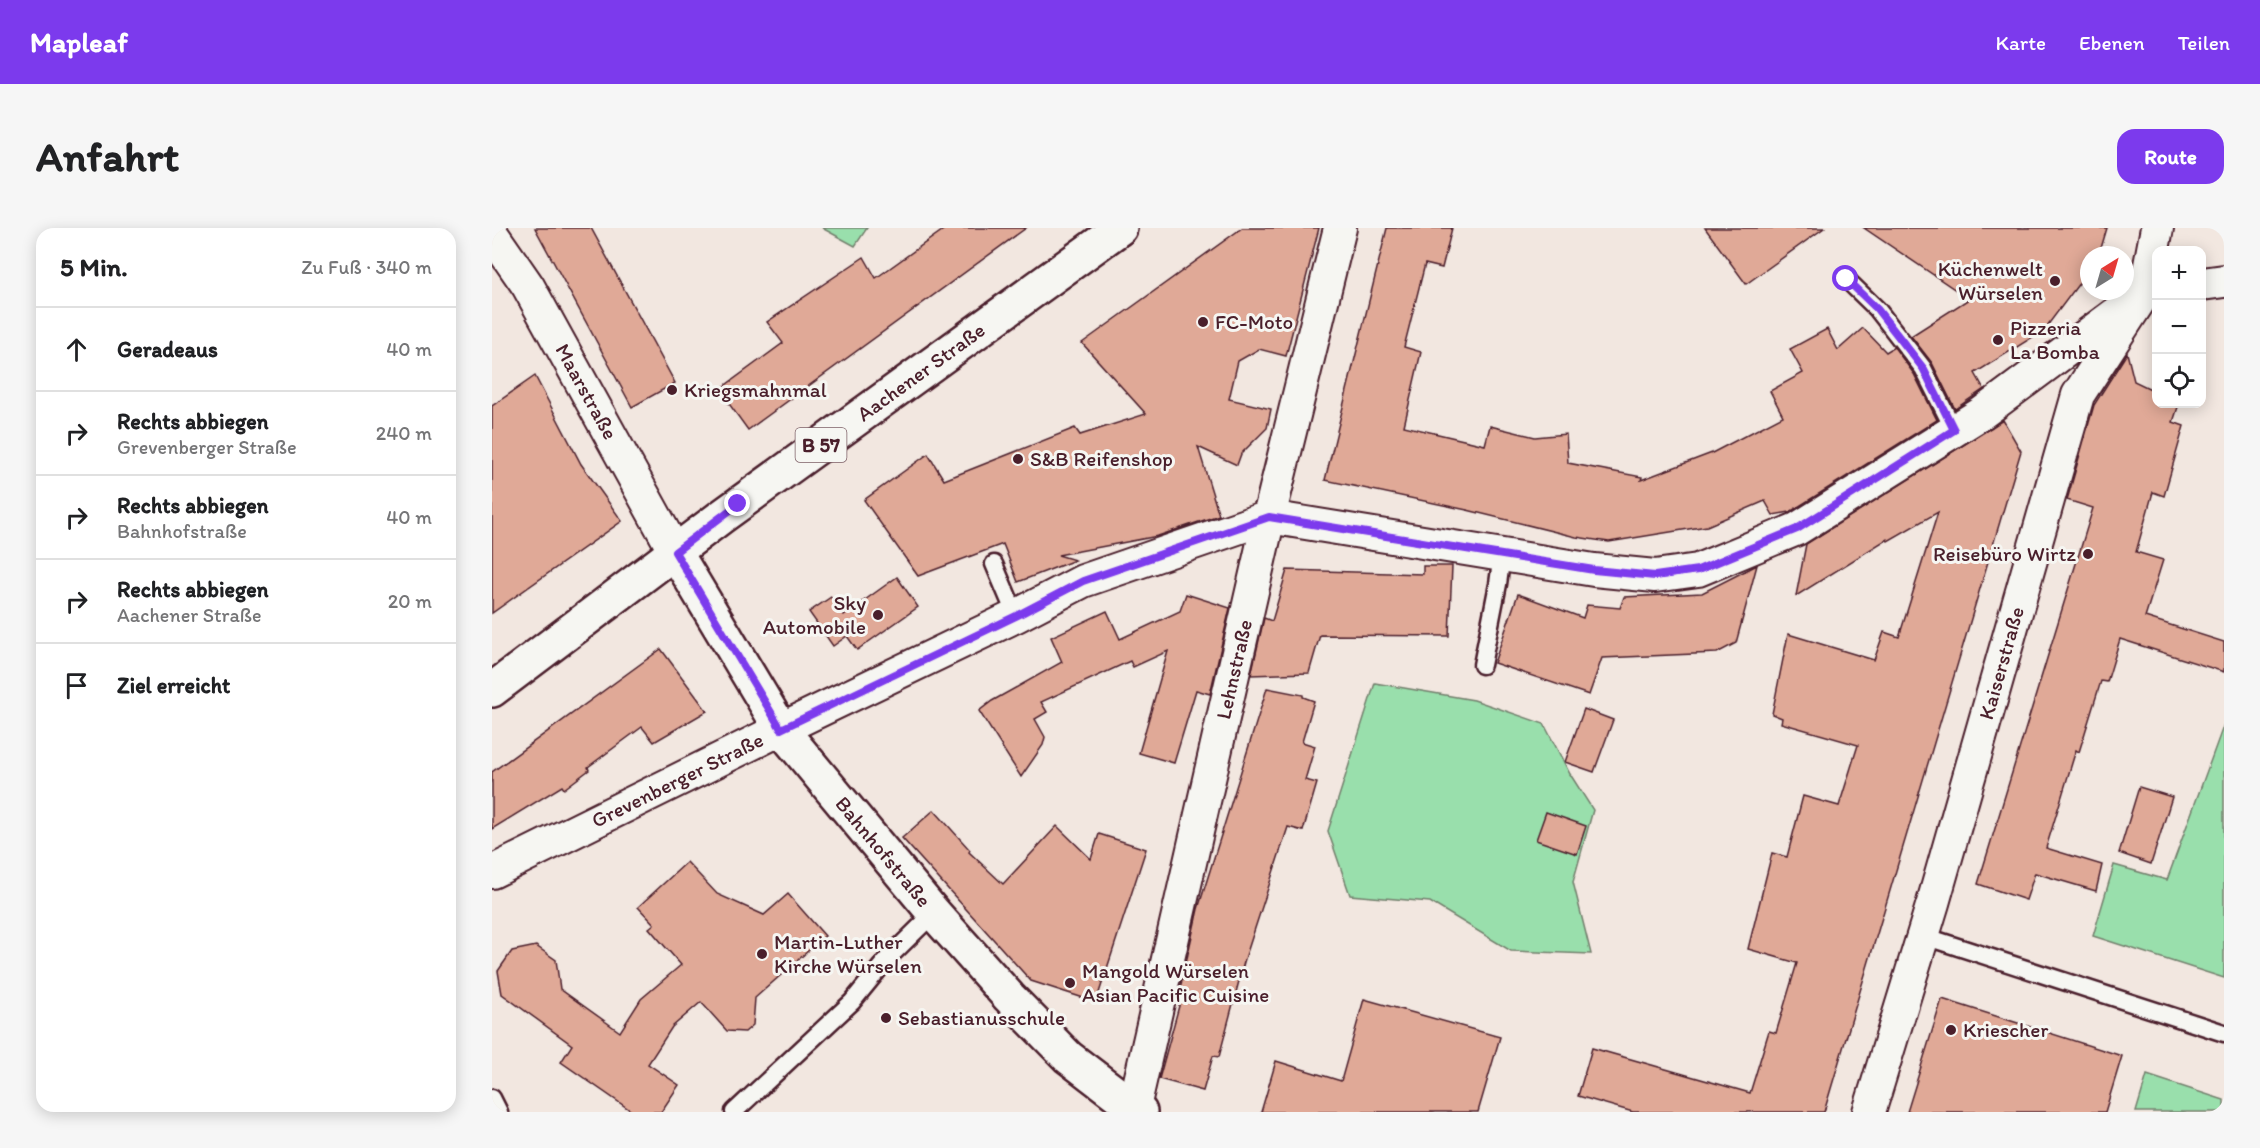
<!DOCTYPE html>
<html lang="de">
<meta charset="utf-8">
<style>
:root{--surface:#fff;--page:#f6f6f6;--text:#202124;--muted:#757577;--line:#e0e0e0;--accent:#7c3aed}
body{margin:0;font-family:Itim,sans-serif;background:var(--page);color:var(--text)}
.controls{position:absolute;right:18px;top:18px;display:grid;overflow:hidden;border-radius:12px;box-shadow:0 3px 15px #0003}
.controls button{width:54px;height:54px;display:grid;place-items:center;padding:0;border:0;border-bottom:2px solid var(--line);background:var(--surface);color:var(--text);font:30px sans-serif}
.compass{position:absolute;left:1588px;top:18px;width:54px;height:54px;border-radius:50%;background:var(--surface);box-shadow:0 3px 15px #0003;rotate:37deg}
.stop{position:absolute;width:18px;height:18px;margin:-14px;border:4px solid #7c3aed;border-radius:50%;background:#fff}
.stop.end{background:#7c3aed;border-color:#fff;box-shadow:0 2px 6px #0008}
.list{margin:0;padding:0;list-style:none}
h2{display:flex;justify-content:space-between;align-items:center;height:78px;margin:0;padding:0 24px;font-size:26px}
h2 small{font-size:20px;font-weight:400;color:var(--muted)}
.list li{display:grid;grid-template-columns:39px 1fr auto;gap:18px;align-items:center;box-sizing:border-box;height:84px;padding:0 24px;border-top:2px solid var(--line)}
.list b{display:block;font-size:22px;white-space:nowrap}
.list p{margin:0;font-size:20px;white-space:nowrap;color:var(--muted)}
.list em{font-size:20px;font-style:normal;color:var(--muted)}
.icon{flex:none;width:33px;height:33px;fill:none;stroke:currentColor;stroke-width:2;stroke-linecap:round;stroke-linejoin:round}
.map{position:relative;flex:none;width:1732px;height:884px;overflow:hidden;border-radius:18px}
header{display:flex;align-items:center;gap:36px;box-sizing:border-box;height:84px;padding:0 30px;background:var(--accent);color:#fff}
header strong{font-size:28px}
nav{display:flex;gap:33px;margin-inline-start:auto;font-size:21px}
.intro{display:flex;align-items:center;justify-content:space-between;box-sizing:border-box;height:144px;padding:0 36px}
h1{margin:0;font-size:42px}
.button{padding:15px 27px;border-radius:18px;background:var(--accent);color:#fff;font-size:21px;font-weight:700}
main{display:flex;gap:36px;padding:0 36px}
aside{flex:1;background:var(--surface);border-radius:18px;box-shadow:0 3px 15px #0003}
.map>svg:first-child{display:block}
.green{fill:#99dfac;stroke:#727f6c;stroke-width:1.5}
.building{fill:#e0a997;stroke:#4a1f2b;stroke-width:1.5}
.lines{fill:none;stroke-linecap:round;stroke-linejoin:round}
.service-casing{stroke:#4a1f2b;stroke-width:21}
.minor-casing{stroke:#4a1f2b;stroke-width:36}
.tertiary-casing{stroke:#4a1f2b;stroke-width:38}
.primary-casing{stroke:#4a1f2b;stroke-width:38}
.service{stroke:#f6f6f2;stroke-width:16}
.minor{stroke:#f6f6f2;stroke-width:32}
.tertiary{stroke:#f6f6f2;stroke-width:33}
.primary{stroke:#f6f6f2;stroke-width:33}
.route{stroke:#7c3aed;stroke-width:8}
.poi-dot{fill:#4a1f2b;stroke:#f6f6f2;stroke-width:2}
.labels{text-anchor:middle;stroke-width:6;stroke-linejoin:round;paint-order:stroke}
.shield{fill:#f6f6f2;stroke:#7e6067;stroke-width:1.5}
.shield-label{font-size:20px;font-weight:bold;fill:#4a1f2b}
.poi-label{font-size:21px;fill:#4a1f2b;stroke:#f6f6f2;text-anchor:start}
.street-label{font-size:21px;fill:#4a1f2b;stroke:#f6f6f2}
</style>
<header>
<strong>Mapleaf</strong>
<nav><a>Karte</a><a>Ebenen</a><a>Teilen</a></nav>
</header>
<div class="intro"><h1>Anfahrt</h1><a class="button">Route</a></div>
<main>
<aside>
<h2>5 Min.<small>Zu Fuß · 340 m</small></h2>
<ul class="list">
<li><svg class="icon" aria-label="ahead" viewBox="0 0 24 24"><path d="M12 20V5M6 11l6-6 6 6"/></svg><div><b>Geradeaus</b></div><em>40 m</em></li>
<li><svg class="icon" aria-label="right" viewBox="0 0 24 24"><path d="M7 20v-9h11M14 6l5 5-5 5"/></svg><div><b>Rechts abbiegen</b><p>Grevenberger Straße</p></div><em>240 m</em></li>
<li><svg class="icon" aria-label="right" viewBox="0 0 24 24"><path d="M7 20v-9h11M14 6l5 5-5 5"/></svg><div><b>Rechts abbiegen</b><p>Bahnhofstraße</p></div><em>40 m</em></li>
<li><svg class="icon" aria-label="right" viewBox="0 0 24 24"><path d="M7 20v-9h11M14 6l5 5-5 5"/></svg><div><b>Rechts abbiegen</b><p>Aachener Straße</p></div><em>20 m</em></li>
<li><svg class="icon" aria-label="arrive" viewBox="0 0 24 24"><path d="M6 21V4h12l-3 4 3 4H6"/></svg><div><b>Ziel erreicht</b></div></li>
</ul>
</aside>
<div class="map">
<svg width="1732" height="884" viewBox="0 0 1732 884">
<rect width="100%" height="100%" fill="#f2e7e0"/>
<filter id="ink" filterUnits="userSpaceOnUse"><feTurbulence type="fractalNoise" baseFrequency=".0167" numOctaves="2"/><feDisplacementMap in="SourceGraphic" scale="12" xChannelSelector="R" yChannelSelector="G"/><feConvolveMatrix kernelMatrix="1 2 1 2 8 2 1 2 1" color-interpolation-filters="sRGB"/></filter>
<g filter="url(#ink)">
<g class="green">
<polygon points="330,0 375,0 363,18"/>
<polygon points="883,455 982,472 1052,496 1078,546 1101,582 1081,654 1099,726 1019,723 938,674 858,667 836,603"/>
<polygon points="1732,496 1732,750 1601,708 1622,637 1675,652"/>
<polygon points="1655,847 1732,872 1732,884 1644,884"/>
</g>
<g class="building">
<polygon points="43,0 99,0 183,155 140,179"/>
<polygon points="454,0 534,0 256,202 227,162 291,115 275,94 372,29 384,50"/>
<polygon points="750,0 827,0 794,128 767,121 746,133 737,171 779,181 775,200 749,226 745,237 706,219 727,287 666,308 566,327 583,332 526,354 511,316 426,348 372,272 436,226 452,252 583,200 588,207 654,186 590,115"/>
<polygon points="895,0 960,0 950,40 933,36 912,119 929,124 912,198 993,217 998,198 1043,209 1074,206 1076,235 1150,249 1149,252 1220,225 1291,188 1278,163 1311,145 1298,121 1335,101 1346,122 1371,100 1394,124 1402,119 1422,146 1445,192 1298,284 1281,287 1273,273 1215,298 1117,314 1084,309 975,282 833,252"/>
<polygon points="1213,0 1332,0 1254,56"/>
<polygon points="1372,0 1615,0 1607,27 1597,27 1597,42 1552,102 1483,145 1492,161 1463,181 1440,135 1419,108 1477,71"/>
<polygon points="1635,125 1642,153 1665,164 1665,176 1687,176 1681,194 1692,198 1672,268 1661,264 1644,324 1671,332 1653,389 1732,414 1732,444 1628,411 1615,454 1609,453 1587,524 1584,522 1554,620 1610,637 1604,663 1543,645 1534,672 1486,656 1601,280 1575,272 1602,177"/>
<polygon points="43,148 89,236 130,293 0,385 0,178"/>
<polygon points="1511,192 1529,223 1332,884 1141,884 1086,868 1100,820 1258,865 1277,803 1284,805 1305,735 1256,721 1280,625 1295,629 1311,568 1347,578 1366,517 1289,495 1290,490 1280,486 1296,406 1382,432 1392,404 1407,409 1446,284 1396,313 1395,311 1304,368 1314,316"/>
<polygon points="1265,337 1244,415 1225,425 1110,430 1097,467 1002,435 1026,366 1091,390 1095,377 1128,380 1132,369 1210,365"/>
<polygon points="931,338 960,338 957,408 828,407 817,445 759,447 772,390 780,393 795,342 931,346"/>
<polygon points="405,349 426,379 365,422 355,408 341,418 317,384 339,369 352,387"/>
<polygon points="694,366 738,380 718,466 704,462 682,535 647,525 676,423 641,439 638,433 549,474 555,484 543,491 553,509 551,517 529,549 487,483 500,473 570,434 559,409 615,383 628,411 688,383"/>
<polygon points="169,421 215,483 162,514 150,499 96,539 97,542 72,561 70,558 0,601 0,544"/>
<polygon points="775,460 811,467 811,469 822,473 810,514 823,518 813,552 825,555 811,603 796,599 752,734 727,829 721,828 711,863 667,851 690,767 687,766 706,681"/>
<polygon points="1092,481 1121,492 1102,544 1073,534"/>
<polygon points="1647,559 1680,569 1659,636 1627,625"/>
<polygon points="442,582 478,622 477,624 511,656 565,598 599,631 607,606 654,621 604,774 539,753 410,610"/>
<polygon points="1054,584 1094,598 1085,626 1044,612"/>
<polygon points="195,634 225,666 272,687 296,666 333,708 263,770 261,797 253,804 235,803 209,774 180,799 156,836 187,857 169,884 141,884 69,834 80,817 10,766 6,743 20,723 44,718 64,732 68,761 128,804 149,771 189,737 157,700 162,696 146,679"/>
<polygon points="872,771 1008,809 986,884 769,884 784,833 849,853"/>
<polygon points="1450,771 1630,828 1613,884 1415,884"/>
</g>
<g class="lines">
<g class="service-casing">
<g id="service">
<polyline points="1354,51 1385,81 1431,140 1462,202"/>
<polyline points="502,336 524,388"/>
<polyline points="990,437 1006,356 1010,326"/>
<polyline points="1432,708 1732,805"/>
<polyline points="0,870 7,884"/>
<polyline points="242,884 360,774 396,730 442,685"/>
</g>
</g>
<g class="minor-casing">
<g id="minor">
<path id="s1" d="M0,6L36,58L183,324"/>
<polyline points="1710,56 1732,53"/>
<path id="s2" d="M0,644L289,501L524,388L591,353L777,289L1102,342L1163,348L1206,342L1305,301L1490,185L1653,64L1664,63"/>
<path id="s3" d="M641,884L777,289L848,0"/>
<path id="s4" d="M1377,884L1441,675L1586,167L1653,64L1665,0"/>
</g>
</g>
<g class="tertiary-casing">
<g id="tertiary">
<path id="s5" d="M183,324L289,501L442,685L517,769L576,829L648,884"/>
</g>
</g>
<g class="primary-casing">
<g id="primary">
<path id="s6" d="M0,462L229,289L628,0"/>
</g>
</g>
<use href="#service" class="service"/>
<use href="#minor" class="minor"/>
<use href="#tertiary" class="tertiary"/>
<use href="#primary" class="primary"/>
</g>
</g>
<g class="lines" filter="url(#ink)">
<polyline class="route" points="246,276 183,324 289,501 524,388 591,353 777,289 1102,342 1163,348 1206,342 1305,301 1462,202 1431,140 1385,81 1354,51"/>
</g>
<g class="poi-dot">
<circle cx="1563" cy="53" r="6"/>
<circle cx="711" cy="94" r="6"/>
<circle cx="1506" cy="112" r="6"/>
<circle cx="180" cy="162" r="6"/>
<circle cx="526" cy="231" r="6"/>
<circle cx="1596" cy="326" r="6"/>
<circle cx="386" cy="387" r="6"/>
<circle cx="270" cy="726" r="6"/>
<circle cx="578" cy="755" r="6"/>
<circle cx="394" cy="790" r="6"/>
<circle cx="1459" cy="802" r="6"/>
</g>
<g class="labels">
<rect class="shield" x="303.5" y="200" width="51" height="34" rx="4.5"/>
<g class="shield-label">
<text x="329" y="224">B 57</text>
</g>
<g class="poi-label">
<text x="1551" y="48" text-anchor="end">Küchenwelt<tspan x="1551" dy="24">Würselen</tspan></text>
<text x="723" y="101">FC-Moto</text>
<text x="1518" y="107">Pizzeria<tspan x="1518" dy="24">La Bomba</tspan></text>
<text x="192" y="169">Kriegsmahnmal</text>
<text x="538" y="238">S&amp;B Reifenshop</text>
<text x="1584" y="333" text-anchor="end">Reisebüro Wirtz</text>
<text x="374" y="382" text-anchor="end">Sky<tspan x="374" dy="24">Automobile</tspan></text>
<text x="282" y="721">Martin-Luther<tspan x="282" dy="24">Kirche Würselen</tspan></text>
<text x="590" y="750">Mangold Würselen<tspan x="590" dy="24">Asian Pacific Cuisine</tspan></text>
<text x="406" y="797">Sebastianusschule</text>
<text x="1471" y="809">Kriescher</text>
</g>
<g class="street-label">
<text dy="7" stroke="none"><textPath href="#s6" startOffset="534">Aachener Straße</textPath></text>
<text dy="7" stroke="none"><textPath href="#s1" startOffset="184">Maarstraße</textPath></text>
<text dy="7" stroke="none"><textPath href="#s4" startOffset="468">Kaiserstraße</textPath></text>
<text dy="7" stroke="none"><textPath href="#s3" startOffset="454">Lehnstraße</textPath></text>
<text dy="7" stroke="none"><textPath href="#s2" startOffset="207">Grevenberger Straße</textPath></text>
<text dy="7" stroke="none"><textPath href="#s5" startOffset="366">Bahnhofstraße</textPath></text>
</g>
</g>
</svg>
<div class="controls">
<button>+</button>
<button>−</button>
<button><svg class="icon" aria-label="locate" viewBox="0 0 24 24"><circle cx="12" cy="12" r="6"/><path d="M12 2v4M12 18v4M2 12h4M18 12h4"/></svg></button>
</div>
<svg class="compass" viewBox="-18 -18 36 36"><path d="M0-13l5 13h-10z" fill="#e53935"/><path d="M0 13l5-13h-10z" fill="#757577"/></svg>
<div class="stop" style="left:1354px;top:51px"></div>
<div class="stop end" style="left:246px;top:276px"></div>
</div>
</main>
